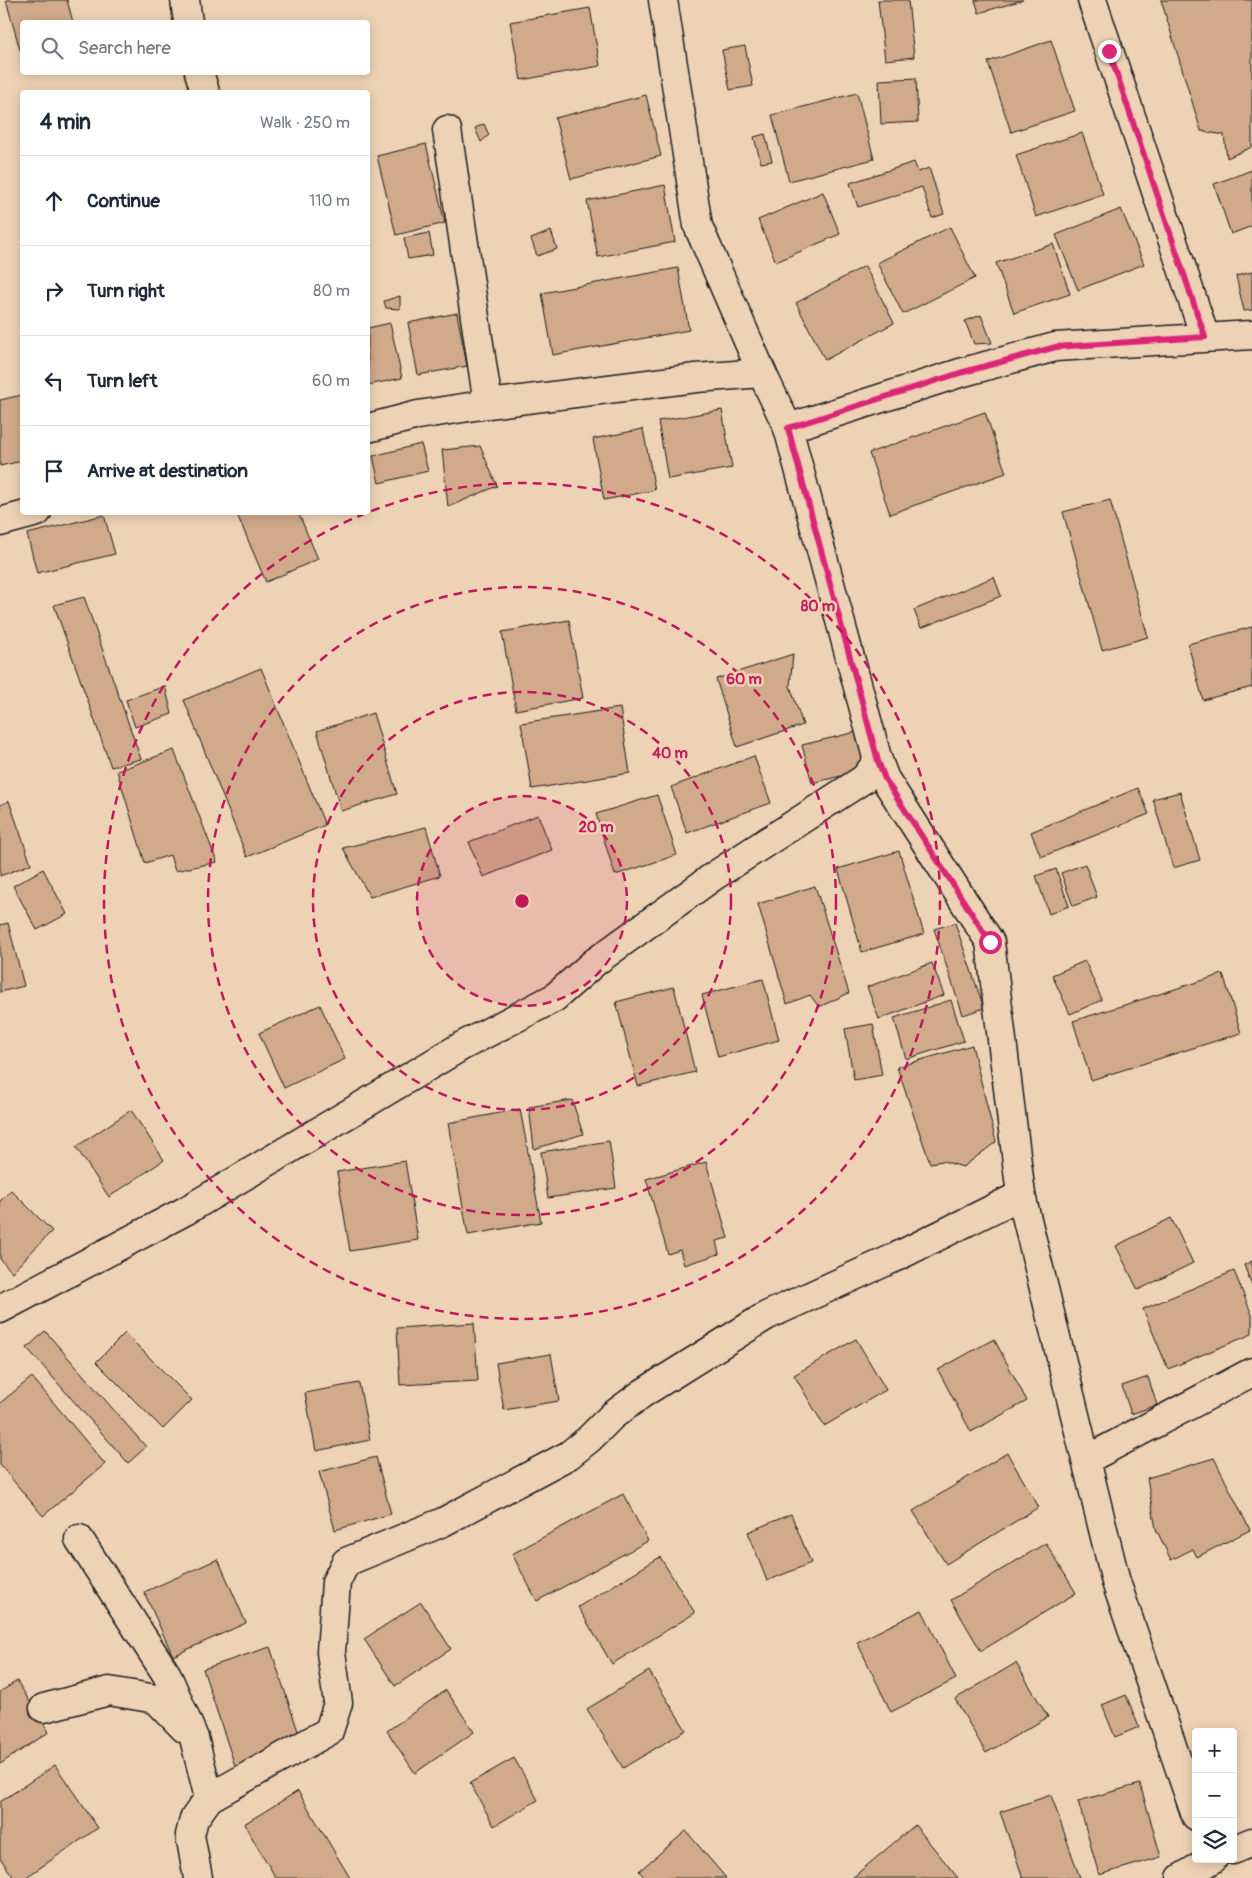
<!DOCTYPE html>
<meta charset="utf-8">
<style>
:root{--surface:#fff;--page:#f6f6f7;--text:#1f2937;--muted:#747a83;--line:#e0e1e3}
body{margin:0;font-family:Pangolin,sans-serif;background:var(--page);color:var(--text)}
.controls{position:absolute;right:15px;bottom:15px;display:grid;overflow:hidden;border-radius:5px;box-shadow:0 2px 12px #0003}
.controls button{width:45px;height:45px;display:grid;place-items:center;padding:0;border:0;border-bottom:1px solid var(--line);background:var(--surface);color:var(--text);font:25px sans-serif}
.stop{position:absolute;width:15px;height:15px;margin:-11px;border:4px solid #db2777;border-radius:50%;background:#fff}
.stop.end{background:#db2777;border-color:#fff;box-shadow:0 1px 5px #0008}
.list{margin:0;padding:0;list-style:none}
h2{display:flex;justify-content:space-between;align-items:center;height:65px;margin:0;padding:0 20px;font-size:21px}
h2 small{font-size:16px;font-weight:400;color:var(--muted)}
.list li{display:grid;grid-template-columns:32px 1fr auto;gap:15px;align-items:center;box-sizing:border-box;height:90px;padding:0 20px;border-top:1px solid var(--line)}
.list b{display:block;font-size:19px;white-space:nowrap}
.list em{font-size:16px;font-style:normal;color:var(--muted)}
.icon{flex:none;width:28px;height:28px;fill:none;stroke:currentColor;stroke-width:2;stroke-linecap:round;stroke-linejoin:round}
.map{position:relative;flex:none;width:1252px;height:1878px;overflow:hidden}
.search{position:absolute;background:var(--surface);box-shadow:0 2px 12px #0003;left:20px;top:20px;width:350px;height:55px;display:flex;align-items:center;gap:12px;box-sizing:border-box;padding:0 18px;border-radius:5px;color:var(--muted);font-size:19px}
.panel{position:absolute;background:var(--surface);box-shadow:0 2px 12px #0003;left:20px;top:90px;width:350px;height:425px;border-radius:5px}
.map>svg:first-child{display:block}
.building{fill:#d0aa8b;stroke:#1c1c1c}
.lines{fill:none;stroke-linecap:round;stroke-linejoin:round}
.minor-casing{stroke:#1c1c1c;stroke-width:31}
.minor{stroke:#eed2b5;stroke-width:28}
.route{stroke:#db2777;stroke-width:6}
.ring{fill:none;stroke:#c2185b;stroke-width:2.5;stroke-dasharray:9 6}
.centre{fill:#c2185b;stroke:#eed2b5;stroke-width:2.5}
.ring-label{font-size:15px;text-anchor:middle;font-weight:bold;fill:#c2185b;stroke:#eed2b5;stroke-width:5;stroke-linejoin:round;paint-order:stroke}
</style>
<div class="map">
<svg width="1252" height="1878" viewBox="0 0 1252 1878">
<rect width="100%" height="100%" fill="#eed2b5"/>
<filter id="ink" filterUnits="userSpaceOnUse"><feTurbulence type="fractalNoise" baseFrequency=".02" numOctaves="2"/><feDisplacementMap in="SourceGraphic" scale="10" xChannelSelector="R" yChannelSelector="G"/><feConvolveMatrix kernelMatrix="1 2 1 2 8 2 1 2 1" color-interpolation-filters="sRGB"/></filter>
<g filter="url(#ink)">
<g class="building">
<polygon points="6,0 67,0 73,22 22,22 22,51 20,50"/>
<polygon points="878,0 908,0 914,57 885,60"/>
<polygon points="975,0 1023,0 979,13"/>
<polygon points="1161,0 1252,0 1252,147 1227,158 1224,135 1201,131"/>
<polygon points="590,8 600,66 521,80 510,22"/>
<polygon points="1051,40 1075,111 1011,132 988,62"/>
<polygon points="745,46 753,86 730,90 722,50"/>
<polygon points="916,78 918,122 881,124 879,80"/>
<polygon points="857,93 874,159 789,181 772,115"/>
<polygon points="646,95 661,156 571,179 555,118"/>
<polygon points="484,124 489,135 481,142 475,128"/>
<polygon points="1082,133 1103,194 1036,217 1016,155"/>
<polygon points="765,134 772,161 761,163 754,137"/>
<polygon points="426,144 445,223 396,235 377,156"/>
<polygon points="914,162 918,172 929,168 944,214 932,218 922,187 858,207 850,183"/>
<polygon points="1252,170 1252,226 1231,234 1214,184"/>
<polygon points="665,185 675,242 598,257 587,201"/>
<polygon points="823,192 840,234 776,262 758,220"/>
<polygon points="1121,209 1144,264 1078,290 1056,235"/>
<polygon points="950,227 975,278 903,314 877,263"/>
<polygon points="551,231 557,249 537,256 531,239"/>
<polygon points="429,233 433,255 408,259 404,238"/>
<polygon points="1053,244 1070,294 1014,313 996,263"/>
<polygon points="865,266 894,323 825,360 796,303"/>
<polygon points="678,268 689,330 553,355 542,293"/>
<polygon points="1252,272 1252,310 1244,311 1236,276"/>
<polygon points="400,296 400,309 386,308 384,301"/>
<polygon points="457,313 467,366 418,375 408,323"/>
<polygon points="981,315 992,343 974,344 965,321"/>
<polygon points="390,323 402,378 368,385 368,328"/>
<polygon points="22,395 22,461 0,466 0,400"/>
<polygon points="722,410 732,468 668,479 658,421"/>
<polygon points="985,412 1006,473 890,514 869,453"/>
<polygon points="643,429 655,490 604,500 593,439"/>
<polygon points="421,444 428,471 379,483 373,456"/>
<polygon points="480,446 497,486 448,507 442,450"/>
<polygon points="1110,500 1148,637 1102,650 1063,512"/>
<polygon points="236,512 298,512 318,559 266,582"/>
<polygon points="104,515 115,554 37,573 27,534"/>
<polygon points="994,577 1001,596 921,628 914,610"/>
<polygon points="84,597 141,759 111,767 54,605"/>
<polygon points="569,620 583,698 516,710 502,632"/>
<polygon points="1252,627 1252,687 1203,700 1188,644"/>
<polygon points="793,654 790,686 803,725 737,747 716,679"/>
<polygon points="261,668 325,825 247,857 184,700"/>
<polygon points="165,686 172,714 135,727 126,700"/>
<polygon points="620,708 630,773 532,789 521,723"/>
<polygon points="373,713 397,794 341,811 317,731"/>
<polygon points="856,732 866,770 812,783 802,745"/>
<polygon points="174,750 217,862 175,871 170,855 145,863 117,771"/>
<polygon points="754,756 771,803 687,833 671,787"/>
<polygon points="1138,788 1149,814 1041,857 1031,832"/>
<polygon points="1180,792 1200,860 1173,868 1153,799"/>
<polygon points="657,795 677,855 615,875 596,814"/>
<polygon points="9,801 31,864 0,876 0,805"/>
<polygon points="538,815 552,850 483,877 469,842"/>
<polygon points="426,827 440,876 370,897 343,848"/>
<polygon points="899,851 924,934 862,952 838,869"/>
<polygon points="1085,864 1097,897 1073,906 1061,873"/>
<polygon points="43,869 67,914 37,930 13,886"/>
<polygon points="1056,869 1069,906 1049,914 1036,876"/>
<polygon points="815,886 849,993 819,1007 810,995 787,1004 758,904"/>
<polygon points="8,923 24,986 0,992 0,925"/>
<polygon points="955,923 984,1008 963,1015 934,929"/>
<polygon points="1085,961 1102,1000 1070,1014 1052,975"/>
<polygon points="932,963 944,995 879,1019 867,987"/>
<polygon points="1223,974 1241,1033 1091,1080 1073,1021"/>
<polygon points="763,979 779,1040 718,1057 702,995"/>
<polygon points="674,987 695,1072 638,1086 616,1002"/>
<polygon points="951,1000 964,1041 906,1059 894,1018"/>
<polygon points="320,1005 345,1059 284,1088 259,1033"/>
<polygon points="873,1024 882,1075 854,1080 845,1029"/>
<polygon points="972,1045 996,1142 963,1167 943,1161 930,1163 897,1067"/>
<polygon points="572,1100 583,1134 534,1149 529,1107"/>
<polygon points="520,1109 541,1222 468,1235 448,1123"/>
<polygon points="131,1110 164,1160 109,1197 76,1147"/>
<polygon points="609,1141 616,1188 548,1198 541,1152"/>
<polygon points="405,1161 418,1240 350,1251 337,1172"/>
<polygon points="706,1162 728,1238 716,1241 719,1254 684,1265 680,1250 668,1254 646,1179"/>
<polygon points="11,1190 52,1231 12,1272 0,1259 0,1201"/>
<polygon points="1171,1218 1193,1263 1138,1290 1116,1246"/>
<polygon points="1252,1261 1252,1286 1244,1265"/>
<polygon points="1234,1271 1252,1315 1252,1334 1168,1369 1143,1309"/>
<polygon points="474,1323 478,1381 400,1385 397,1328"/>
<polygon points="45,1331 146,1447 128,1463 27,1348"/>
<polygon points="125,1333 192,1400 163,1429 96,1362"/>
<polygon points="856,1339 886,1390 824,1426 794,1375"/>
<polygon points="994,1339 1027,1401 971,1432 938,1370"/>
<polygon points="551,1354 559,1401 504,1410 496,1363"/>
<polygon points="32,1377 105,1464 43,1516 0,1465 0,1403"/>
<polygon points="1148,1377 1157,1405 1131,1414 1122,1386"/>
<polygon points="359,1383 370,1440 316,1451 305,1393"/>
<polygon points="1007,1453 1039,1507 946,1564 913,1511"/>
<polygon points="376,1457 391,1514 335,1530 319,1472"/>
<polygon points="1214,1458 1250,1530 1197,1557 1193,1549 1171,1560 1156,1529 1147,1478"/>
<polygon points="623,1494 648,1541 537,1601 512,1554"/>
<polygon points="791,1514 811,1563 767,1581 748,1532"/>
<polygon points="1046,1543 1076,1593 981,1651 951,1600"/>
<polygon points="660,1557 695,1613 612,1664 578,1607"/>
<polygon points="218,1559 246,1623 173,1656 144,1592"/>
<polygon points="421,1602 451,1649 395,1686 364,1639"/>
<polygon points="922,1610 956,1679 891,1712 857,1642"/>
<polygon points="270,1647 302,1743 235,1766 203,1669"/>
<polygon points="1016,1663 1048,1717 986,1753 955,1699"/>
<polygon points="649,1671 686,1730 623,1768 587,1709"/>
<polygon points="17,1681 49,1732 0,1764 0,1692"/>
<polygon points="446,1690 474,1732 415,1773 387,1731"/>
<polygon points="1126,1695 1139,1727 1115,1737 1102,1705"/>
<polygon points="514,1758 538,1800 494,1826 470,1783"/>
<polygon points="55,1765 98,1828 25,1878 14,1878 0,1858 0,1802"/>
<polygon points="1140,1784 1161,1857 1099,1875 1078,1801"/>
<polygon points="298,1791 350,1878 276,1878 244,1824"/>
<polygon points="1051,1795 1080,1878 1023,1878 1000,1812"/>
<polygon points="915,1825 958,1878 852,1878"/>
<polygon points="686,1831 726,1878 645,1878 639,1871"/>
</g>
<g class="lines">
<g class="minor-casing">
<g id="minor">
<polyline points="185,0 188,22"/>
<polyline points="663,0 698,226 762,373"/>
<polyline points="1092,0 1205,337"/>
<polyline points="199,72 205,92"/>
<polyline points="447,130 488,404"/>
<polyline points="368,428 418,415 488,404 696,378 762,373 788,428 878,761 885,779 990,942 1021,1195 1116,1582 1196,1816"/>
<polyline points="788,428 960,373 1055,347 1252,335"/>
<polyline points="0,522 37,512"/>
<polyline points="0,1309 187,1210 462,1046 554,998 595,962 714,876 864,779 878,761"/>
<polyline points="1086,1460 1252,1372"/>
<polyline points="79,1539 167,1675 194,1738 209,1798"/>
<polyline points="44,1708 109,1691 156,1699 184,1728"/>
<polyline points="1233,1850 1252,1842"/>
<polyline points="198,1878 190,1835 194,1819 209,1798 329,1731 338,1703 331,1652 336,1582 346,1562 443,1522 569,1455 589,1439 612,1416 643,1393 766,1316 894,1258 1021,1195"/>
<polyline points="1181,1878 1213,1859"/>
</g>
</g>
<use href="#minor" class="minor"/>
</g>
</g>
<g class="lines" filter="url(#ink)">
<polyline class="route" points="990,942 885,779 878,761 788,428 960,373 1056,347 1205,337 1109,51"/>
</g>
<circle cx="522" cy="901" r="105" fill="#c2185b" fill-opacity=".12"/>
<g class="ring">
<circle cx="522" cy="901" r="105"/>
<circle cx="522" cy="901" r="209"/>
<circle cx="522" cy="901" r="314"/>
<circle cx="522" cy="901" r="418"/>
</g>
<circle cx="522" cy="901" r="8" class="centre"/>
<g class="ring-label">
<text x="818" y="611">80 m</text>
<text x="744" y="684">60 m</text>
<text x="670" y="758">40 m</text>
<text x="596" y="832">20 m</text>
</g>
</svg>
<div class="controls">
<button>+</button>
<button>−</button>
<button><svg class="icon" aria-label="layers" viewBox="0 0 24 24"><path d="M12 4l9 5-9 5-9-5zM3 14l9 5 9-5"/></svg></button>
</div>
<div class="stop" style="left:990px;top:942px"></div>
<div class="stop end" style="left:1109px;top:51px"></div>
<div class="search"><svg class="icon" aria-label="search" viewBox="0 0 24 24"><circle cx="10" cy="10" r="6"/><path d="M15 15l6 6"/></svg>Search here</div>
<section class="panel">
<h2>4 min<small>Walk · 250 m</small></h2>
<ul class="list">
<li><svg class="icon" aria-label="ahead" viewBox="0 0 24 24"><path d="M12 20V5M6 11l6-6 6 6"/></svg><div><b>Continue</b></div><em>110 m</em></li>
<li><svg class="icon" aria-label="right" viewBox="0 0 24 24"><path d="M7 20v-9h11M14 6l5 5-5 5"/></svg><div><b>Turn right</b></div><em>80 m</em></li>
<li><svg class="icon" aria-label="left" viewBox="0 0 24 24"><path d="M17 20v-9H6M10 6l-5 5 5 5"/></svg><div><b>Turn left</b></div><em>60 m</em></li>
<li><svg class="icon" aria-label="arrive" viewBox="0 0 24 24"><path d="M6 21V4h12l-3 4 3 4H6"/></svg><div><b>Arrive at destination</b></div></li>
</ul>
</section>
</div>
